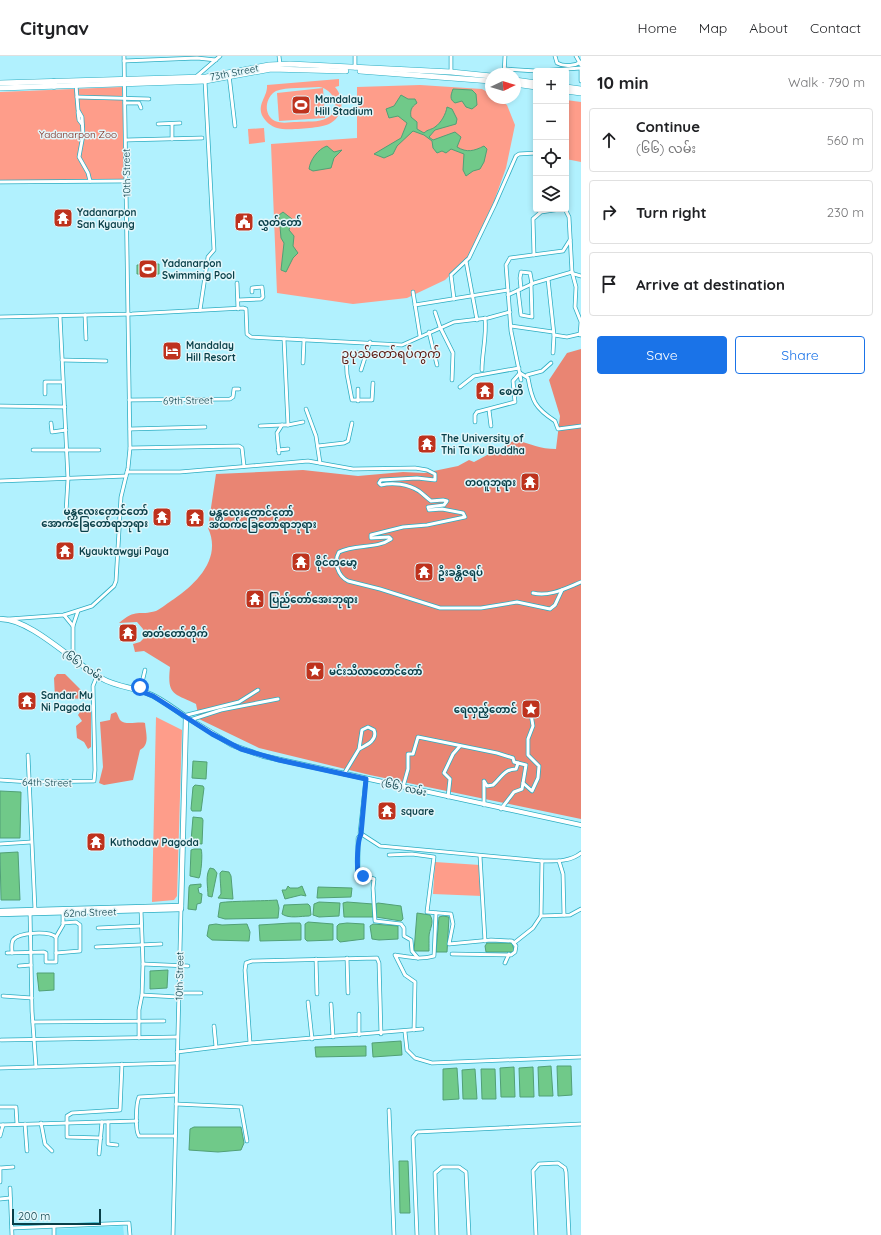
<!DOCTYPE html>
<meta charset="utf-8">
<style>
:root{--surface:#fff;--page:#f6f6f6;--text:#202124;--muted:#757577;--line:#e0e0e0;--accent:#1a73e8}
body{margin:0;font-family:Quicksand,"Noto Sans Myanmar",sans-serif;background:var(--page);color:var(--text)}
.controls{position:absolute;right:12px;top:12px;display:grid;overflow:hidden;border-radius:4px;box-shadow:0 2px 6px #0003}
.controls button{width:36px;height:36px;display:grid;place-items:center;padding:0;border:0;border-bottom:1px solid var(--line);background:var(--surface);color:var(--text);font:20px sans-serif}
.compass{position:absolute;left:485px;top:12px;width:36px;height:36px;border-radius:50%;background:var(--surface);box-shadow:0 2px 6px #0003;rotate:86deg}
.scale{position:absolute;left:12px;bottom:10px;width:89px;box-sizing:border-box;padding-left:4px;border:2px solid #093f48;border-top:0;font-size:11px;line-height:14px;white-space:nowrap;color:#093f48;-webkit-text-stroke:3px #e2f6fa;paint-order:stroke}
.stop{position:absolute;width:12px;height:12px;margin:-9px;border:3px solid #1a73e8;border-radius:50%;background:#fff}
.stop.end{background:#1a73e8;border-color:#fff;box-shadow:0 1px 4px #0008}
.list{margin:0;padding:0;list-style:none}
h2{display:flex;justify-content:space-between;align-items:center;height:52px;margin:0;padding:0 16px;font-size:17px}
h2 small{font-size:13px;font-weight:400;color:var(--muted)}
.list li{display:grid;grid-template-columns:26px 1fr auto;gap:12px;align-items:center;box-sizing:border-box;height:64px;margin:0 8px 8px;padding:0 8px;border:1px solid var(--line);border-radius:4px}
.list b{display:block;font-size:15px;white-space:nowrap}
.list p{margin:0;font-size:13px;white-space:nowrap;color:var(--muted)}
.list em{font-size:13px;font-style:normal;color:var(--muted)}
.actions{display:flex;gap:8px;padding:12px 16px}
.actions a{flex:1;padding:9px 0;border:1px solid var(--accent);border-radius:4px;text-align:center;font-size:14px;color:var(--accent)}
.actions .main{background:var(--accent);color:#fff}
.icon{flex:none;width:22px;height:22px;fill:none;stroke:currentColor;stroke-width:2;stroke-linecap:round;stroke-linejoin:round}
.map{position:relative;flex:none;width:581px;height:1179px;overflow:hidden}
header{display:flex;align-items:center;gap:24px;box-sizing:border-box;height:56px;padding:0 20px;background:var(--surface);border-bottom:1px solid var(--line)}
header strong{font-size:19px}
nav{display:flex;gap:22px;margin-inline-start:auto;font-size:14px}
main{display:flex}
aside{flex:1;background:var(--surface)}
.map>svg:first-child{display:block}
.built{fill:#87e9fc}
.green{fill:#fe9d8a;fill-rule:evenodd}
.forest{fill:#e98573}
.water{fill:#70c989;stroke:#51a076}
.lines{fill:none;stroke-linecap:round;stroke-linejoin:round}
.minor-casing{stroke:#2cadc2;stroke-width:4.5}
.tertiary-casing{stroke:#2cadc2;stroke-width:5.5}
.secondary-casing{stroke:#2cadc2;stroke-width:6}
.primary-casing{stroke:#2cadc2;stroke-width:6}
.trunk-casing{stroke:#2cadc2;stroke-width:7}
.minor{stroke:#fff;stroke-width:3}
.tertiary{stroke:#fff;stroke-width:4}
.secondary{stroke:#fff;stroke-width:4.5}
.primary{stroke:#fff;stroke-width:5}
.trunk{stroke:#fff;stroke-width:5.5}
.route{stroke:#1a73e8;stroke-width:5}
.labels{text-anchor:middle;stroke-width:3;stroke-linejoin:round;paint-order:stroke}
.street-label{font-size:10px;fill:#093f48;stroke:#e2f6fa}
.poi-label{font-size:10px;font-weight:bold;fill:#093f48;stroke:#e2f6fa;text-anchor:start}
.park-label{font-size:10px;fill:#7a2113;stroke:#e2f6fa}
.quarter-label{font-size:12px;fill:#58150b;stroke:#e2f6fa}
</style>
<header>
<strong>Citynav</strong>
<nav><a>Home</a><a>Map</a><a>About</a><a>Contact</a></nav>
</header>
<main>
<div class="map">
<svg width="581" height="1179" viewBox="0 0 581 1179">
<rect width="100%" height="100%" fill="#b1f1fe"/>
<polygon class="built" points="123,1170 124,1179 56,1179 56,1173"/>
<g class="green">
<path d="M339,23V30L335,31C345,42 344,61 329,68C321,72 286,75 277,72C271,70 266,66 263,61C256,48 268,41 267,29ZM319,31C334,33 343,54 327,62C319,67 306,65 297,66C290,66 282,68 275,65C263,59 265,41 276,35C286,31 308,32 319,31Z"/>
<polygon points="420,29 482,33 491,38 491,42 497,42 507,49 515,69 506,112 489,159 468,202 445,224 407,242 353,248 277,237 271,88 357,82 357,31"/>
<polygon points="122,31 125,124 0,125 0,36"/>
<polygon points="323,32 325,62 279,65 277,37"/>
<polygon points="566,44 581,46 581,106 566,103"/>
<polygon points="264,72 265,86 249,88 248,73"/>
<polygon points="156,661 182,674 177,840 174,844 152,846"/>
<polygon points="435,806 480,809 482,840 433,838"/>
</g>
<g class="forest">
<path d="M581,293V763L370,719L259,692L199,663L196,648C173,637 167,639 170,611L144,595L135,596L133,588L140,586L145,581L143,573L137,566L119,567C136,552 139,560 156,555C162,552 169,546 174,543C197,527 222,502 208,472L216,418L303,414L358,420L403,416L424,417L458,410L469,404L474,406L515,384C531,388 540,393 556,393L560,360L549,324L567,297Z"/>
<polygon points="57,618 65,618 81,634 87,638 87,643 55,642 54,622"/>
<polygon points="89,649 91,650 91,691 88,693 84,686 77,682 76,670 82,665 78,659 84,650"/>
<path d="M116,656C118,658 118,661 120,664C125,670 139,665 145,667C146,678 150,689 140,694L133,724L104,729L99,727L103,711L100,666L110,664L111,658Z"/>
</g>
<g class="water">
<path d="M453,33L472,34L476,38L477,49L472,53L466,51L462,45L455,47C449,43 451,39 453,33Z"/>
<path d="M401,39L408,43H415L417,47C411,51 410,55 411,61L417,66V73L424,77C428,73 431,74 435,71C441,67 446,58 447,51L452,53L457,63L456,68L435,74L429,81L433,84L455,76L461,81L457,91C467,97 474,95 484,90L487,93L484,106L480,113L473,115L466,120L463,114L464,98L451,93L446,97L442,95L437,97L433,92L432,85L424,79L413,75L397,90L393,98L384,102L374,98L401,82L407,67L398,60L389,62L386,53L394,50Z"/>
<path d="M327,90L334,96L342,94L334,102L331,112L313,115L309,113C310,104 318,93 327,90Z"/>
<polygon points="283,156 292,163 289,174 294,180 293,190 298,197 293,202 286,216 281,214 284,187 281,182 279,159"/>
<polygon points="159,208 159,218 137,218 137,209"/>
<polygon points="193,705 207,706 206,723 192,722"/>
<polygon points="195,729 203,730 204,732 201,755 192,755 191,753 193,731"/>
<polygon points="0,735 21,736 20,782 0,782"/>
<polygon points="193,761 202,762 203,764 202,788 192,787 191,785"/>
<path d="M194,793H201C203,797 201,819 199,822L190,820L191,794Z"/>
<polygon points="18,796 20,844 1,844 0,797"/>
<path d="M210,812L214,813L217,817L212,841L208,840C208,831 205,819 210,812Z"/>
<path d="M222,815L229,816L231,820L233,843L218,842L221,838C221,831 220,825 220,817Z"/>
<polygon points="201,828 201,831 198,832 199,837 202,838 201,847 197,848 196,854 188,853 189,831 190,829"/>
<polygon points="288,830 290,832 298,832 302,830 306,840 301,839 285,843 282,834 286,834"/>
<polygon points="318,831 352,832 351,841 317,842"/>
<path d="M277,844L279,852L278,862L225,863L218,861L220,847C223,845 268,845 277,844Z"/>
<polygon points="319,846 340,847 339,860 319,861 313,859 314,848"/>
<polygon points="347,846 373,848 373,861 344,861 343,847"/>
<polygon points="378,847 401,850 403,863 401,865 376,861 376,848"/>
<path d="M308,848L310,850L311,859L309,860C301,860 289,863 282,858L284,849Z"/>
<path d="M417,857L430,859C435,867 429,873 429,881C429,885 429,890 429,895H414Z"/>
<polygon points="443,860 449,861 447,896 436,896 439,861"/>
<polygon points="308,866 333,868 333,884 307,885 305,883 305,868"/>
<polygon points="291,867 300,867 301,869 301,884 260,885 259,869"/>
<polygon points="347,867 364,868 364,883 340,886 337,883 337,870 339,868"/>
<polygon points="216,868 222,869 247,868 250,876 249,885 212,884 207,880 209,869"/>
<polygon points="373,868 398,870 398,883 379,884 372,883 370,870"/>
<polygon points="487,887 512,887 514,894 513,896 486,896 485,890"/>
<polygon points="168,914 167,932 150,933 150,915"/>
<polygon points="37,917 54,917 54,934 39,935"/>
<polygon points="401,985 402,999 373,1001 372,987"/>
<polygon points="366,990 366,1000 316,1001 315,991"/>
<polygon points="551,1010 553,1040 539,1040 538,1011"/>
<polygon points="557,1010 571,1010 572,1039 558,1040"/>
<polygon points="514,1011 515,1041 501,1041 500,1012"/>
<polygon points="533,1011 534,1041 520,1041 519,1012"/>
<polygon points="457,1012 459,1043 443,1044 443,1013"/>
<polygon points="475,1013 477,1043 463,1043 462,1014"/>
<polygon points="481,1013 495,1013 496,1043 482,1043"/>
<polygon points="194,1071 241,1071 244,1087 241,1094 218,1096 189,1094 190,1073"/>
<polygon points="399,1105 408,1105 410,1157 400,1157"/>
</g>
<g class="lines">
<g class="minor-casing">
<g id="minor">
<polyline points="279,0 280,8"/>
<path d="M555,0L557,7C564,11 575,10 581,6"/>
<polyline points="576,0 581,9"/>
<polyline points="124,5 197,2 216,4"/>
<polyline points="355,12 355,0"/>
<polyline points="581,12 581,25"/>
<polyline points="504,13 536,15"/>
<polyline points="539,15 581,12"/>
<polyline points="451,16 451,0"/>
<polyline points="504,18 505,0"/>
<polyline points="229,19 235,70"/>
<polyline points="197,20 220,0"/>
<polyline points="76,29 78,54 82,61 83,79 79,101 88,117 90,125"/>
<polyline points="77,41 149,43"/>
<polyline points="125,47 139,47 141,52"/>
<polyline points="78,56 79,64 82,68"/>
<polyline points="158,68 180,67"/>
<polyline points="172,68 172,83"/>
<polyline points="126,84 202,82"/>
<polyline points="0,126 126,125"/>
<polyline points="565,153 569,161 572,216 576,231 575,251 581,266 580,279"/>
<polyline points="534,199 533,163 541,156 561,153"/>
<polyline points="466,205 477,264"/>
<polyline points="574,218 581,220"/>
<polyline points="548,223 554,279 567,281 580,278"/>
<polyline points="237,227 238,253"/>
<polyline points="521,233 520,222 521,216 530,217 532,228"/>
<polyline points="518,234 521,259 532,261 531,228"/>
<polyline points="413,236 420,280"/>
<polyline points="508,239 534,227 572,216"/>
<polyline points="454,243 451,219 469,202 495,148 516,100 519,98 536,97"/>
<polyline points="238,244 261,243 263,241 262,231 252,232 252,236"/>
<polyline points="415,249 508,234"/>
<polyline points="200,254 208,201 214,194 205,25"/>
<polyline points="435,256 440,271 453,297 452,324"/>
<polyline points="85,259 86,283"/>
<polyline points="60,260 68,423 66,456"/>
<polyline points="0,261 132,258 243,252 246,253 247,278 251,281 402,289 454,266 488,262 510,256"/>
<polyline points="511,270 553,276"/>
<polyline points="429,276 437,309"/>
<polyline points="367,296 346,298 347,318 352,344 372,344 373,327"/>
<polyline points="553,297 554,279"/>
<polyline points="62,304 106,305"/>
<polyline points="303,307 304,284"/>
<polyline points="361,314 370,286"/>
<path d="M482,314C482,296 487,280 485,262"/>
<polyline points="527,319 542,315 551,307"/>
<polyline points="521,324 511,275 506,209 510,202 563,195 570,184"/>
<polyline points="460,331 474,320 519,312"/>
<polyline points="358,333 358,345"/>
<polyline points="45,338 45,326 63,326"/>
<polyline points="129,344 230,343 233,341 234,333 239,333"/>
<polyline points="0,350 65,351"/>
<polyline points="306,353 316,380 320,407"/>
<polyline points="489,354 491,370"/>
<path d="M475,366V359L477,356L515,346L513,325L520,317L528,322C532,345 535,352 555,365L558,373L581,370"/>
<polyline points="51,367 52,376 66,374"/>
<polyline points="288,369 303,366"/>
<polyline points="260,370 282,369"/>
<polyline points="130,373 205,371"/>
<polyline points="318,390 344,387 348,385 352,367"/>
<polyline points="130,392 239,390 242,392 244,410"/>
<polyline points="33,394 99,394"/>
<polyline points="278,394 288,393"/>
<polyline points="279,397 277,377 282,369 288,369 284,283"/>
<path d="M127,416H180L308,405L353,413L415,412L427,414L435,418V424L417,422L381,424L379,427L381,429C393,426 408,428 419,435C423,438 427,442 431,445L443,444L447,445L444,449L428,451L429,454L442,453L463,457L465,461L427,469L403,471L371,479V482L389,481L391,483C377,493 355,488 339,496C333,506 338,520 348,525L380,533L440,552H481L517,546L550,553L555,549L562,534"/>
<polyline points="0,425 126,420"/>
<path d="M533,537C550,541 566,532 581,526"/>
<polyline points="64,559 73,570"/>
<polyline points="9,563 64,559 92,550 114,530 116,525 121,441 128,412 130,392 124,0"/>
<polyline points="73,603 73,570 78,555"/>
<polyline points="140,635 145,614"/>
<polyline points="183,660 239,646 258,634"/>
<polyline points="190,664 221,654 278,643"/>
<polyline points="28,699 35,854"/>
<path d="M344,718L359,693L362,674L368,671L374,674C378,684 367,689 359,693"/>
<path d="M366,723L360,777L380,790L542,805C555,805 570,806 581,797"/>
<polyline points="0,724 30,726 94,725 95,714 93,630 97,620"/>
<path d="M484,725L487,730L493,729C501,722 504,713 516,713L518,707"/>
<polyline points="484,726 484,749"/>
<polyline points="403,731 408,713 408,698 413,698 418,681 497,697 513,702 514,706 526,709 523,727 532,735 538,722 539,710 528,699 528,683 533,670 529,646 535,647"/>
<polyline points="448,741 450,723 444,717 453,698 460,690"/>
<polyline points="501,753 514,736 522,733 523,727"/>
<polyline points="361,778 358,782 358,818 374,823 373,832 375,865 401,868 404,872 404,880 411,884 412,895 418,902"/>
<polyline points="0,788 31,786"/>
<polyline points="389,799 412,798 434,801 427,856 451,858 453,868 449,888 491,884 512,885 516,890 515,896 511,899 452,898"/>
<polyline points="480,800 485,885"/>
<polyline points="559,805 563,818 564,859"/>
<polyline points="30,855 32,955 36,1011"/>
<polyline points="541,860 542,805"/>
<polyline points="98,872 141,870"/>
<polyline points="514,887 533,872 541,860 570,859 581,853"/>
<polyline points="96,891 161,888"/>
<polyline points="7,897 44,896 46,897 46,906 56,906 56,881 63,869 63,855"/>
<path d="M12,897C12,893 11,888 13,884C19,876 49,875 56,881"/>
<polyline points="56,897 80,895 80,869 76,866 63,867"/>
<polyline points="347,902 348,937"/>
<polyline points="316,903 317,938"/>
<polyline points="505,907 509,898"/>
<polyline points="143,908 188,910"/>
<polyline points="19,910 31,909"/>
<polyline points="178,937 201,937"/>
<polyline points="142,939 178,941"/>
<polyline points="3,940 32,942"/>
<polyline points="308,946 312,983"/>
<polyline points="331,948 333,981"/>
<polyline points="359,958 359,979"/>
<polyline points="33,966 164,965"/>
<polyline points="214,970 216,991"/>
<path d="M414,974L415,926L405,919L395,899C409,901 420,904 434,900L436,857"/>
<polyline points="405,976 407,994 415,1002 432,1007 581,1001"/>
<polyline points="139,982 139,954 142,939 143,908 141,854"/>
<polyline points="1,984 177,981"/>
<polyline points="250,987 245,914 246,907 252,905 377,902 379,907 381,978"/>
<polyline points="177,996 250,987 422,973"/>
<polyline points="0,1012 177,1007"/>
<polyline points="176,1048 241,1051 247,1085"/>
<polyline points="0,1051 16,1051 17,1068"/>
<polyline points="389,1054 394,1179"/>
<polyline points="108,1066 108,1088 117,1089"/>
<polyline points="41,1067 45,1088 52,1095"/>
<polyline points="25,1068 27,1095"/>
<polyline points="0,1069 137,1065"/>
<polyline points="0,1080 3,1069"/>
<path d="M175,1080H139C135,1075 136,1047 139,1041L176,1039"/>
<polyline points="101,1082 67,1081 67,1060 72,1057 120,1054 122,1008"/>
<polyline points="99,1098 102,1066"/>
<polyline points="0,1112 0,1126"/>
<polyline points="0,1112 13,1111"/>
<polyline points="10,1132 12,1179"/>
<polyline points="0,1143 10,1142"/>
<polyline points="54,1171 54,1179"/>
<polyline points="12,1172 129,1167 130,1179"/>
<polyline points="173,1179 181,853"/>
<polyline points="417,1179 413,1081 417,1076 581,1068"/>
<polyline points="437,1179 435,1117 442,1111 459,1111 466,1116 469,1179"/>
<polyline points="536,1179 533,1115 539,1108 558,1107 565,1112 566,1116 569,1179"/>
</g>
</g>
<g class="tertiary-casing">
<polyline id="tertiary" points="186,661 232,689 263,700 581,769"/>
</g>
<g class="secondary-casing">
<g id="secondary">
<path d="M0,563C30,562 74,607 101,622C116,631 132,631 147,637C161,642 174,653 186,661L181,853L0,858"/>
<polyline points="0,855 181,850"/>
</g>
</g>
<g class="primary-casing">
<g id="primary">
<polyline points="360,15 491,25"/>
<polyline points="515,24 536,27"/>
<polyline points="0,27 206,21 269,9 290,8 451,16 491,20"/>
<polyline points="515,28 536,31"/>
<polyline points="566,31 581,33"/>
<polyline points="0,32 205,25 271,13 346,15"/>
<polyline points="566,35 581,37"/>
</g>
</g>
<g class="trunk-casing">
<polyline id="trunk" points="54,30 54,26"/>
</g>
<use href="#minor" class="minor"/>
<use href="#tertiary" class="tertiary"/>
<use href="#secondary" class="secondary"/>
<use href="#primary" class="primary"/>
<use href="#trunk" class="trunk"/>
</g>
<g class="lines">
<path class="route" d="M140,631V635L153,640L212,678L241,693L279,704L366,723L361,778C357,785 357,809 358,818L363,820"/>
</g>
<defs>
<g id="stadium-square" transform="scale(1)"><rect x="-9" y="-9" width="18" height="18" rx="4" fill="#be321d" stroke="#e2f6fa"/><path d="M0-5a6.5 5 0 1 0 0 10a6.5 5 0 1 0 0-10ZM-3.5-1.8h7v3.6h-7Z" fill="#fff"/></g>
<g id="temple-square" transform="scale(1)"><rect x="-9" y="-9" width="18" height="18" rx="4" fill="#be321d" stroke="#e2f6fa"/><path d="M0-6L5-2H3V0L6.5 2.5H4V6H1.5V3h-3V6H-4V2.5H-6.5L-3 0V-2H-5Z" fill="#fff"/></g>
<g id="civic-square" transform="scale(1)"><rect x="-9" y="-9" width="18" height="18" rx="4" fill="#be321d" stroke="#e2f6fa"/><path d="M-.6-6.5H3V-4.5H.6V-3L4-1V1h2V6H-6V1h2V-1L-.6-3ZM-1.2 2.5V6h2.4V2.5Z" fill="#fff"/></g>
<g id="hotel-square" transform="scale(1)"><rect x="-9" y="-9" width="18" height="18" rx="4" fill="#be321d" stroke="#e2f6fa"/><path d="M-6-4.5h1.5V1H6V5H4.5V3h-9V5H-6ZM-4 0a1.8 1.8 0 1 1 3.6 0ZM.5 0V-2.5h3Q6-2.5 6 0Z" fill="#fff"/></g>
<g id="sight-square" transform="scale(1)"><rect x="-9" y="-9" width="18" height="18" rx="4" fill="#be321d" stroke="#e2f6fa"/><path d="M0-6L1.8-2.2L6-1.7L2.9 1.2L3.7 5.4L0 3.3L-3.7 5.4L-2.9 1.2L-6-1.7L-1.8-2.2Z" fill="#fff"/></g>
</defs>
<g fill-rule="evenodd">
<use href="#stadium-square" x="301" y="49"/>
<use href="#temple-square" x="63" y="162"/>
<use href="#civic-square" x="244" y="166"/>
<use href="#stadium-square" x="148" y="213"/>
<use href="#hotel-square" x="172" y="295"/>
<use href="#temple-square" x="485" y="335"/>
<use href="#temple-square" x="427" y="388"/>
<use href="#temple-square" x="530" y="426"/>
<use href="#temple-square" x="162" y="461"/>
<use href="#temple-square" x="195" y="462"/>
<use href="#temple-square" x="65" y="495"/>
<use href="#temple-square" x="301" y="506"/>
<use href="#temple-square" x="424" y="516"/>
<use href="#temple-square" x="255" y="543"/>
<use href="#temple-square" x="128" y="577"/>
<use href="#sight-square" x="315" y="615"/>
<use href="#temple-square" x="27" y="645"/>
<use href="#sight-square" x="531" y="653"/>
<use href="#temple-square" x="387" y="755"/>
<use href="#temple-square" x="96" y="786"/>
</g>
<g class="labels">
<g class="street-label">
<text transform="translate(234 16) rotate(-11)" y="4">73th Street</text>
<text transform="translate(126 117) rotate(-91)" y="4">10th Street</text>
<text transform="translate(188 344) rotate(-1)" y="4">69th Street</text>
<text transform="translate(83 609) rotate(34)" y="4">(၆၆) လမ်း</text>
<text transform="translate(47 726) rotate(1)" y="4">64th Street</text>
<text transform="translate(404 731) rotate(13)" y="4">(၆၆) လမ်း</text>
<text transform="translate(90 856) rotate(-2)" y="4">62nd Street</text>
<text transform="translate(179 920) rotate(-89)" y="4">10th Street</text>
</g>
<g class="poi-label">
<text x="315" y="47">Mandalay<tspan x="315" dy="12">Hill Stadium</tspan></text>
<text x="77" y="160">Yadanarpon<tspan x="77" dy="12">San Kyaung</tspan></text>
<text x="258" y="170">လွှတ်တော်</text>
<text x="162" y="211">Yadanarpon<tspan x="162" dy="12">Swimming Pool</tspan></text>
<text x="186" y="293">Mandalay<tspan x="186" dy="12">Hill Resort</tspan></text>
<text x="499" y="339">စေတီ</text>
<text x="441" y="386">The University of<tspan x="441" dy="12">Thi Ta Ku Buddha</tspan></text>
<text x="516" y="430" text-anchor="end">တဝဂူဘုရား</text>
<text x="148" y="459" text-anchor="end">မန္တ‌လေးတောင်တော်<tspan x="148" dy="12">အောက်ခြေတော်ရာဘုရား‌</tspan></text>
<text x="209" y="460">မန္တ‌လေးတောင်တော်<tspan x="209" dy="12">အထက်ခြေတော်ရာဘုရား‌</tspan></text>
<text x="79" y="499">Kyauktawgyi Paya</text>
<text x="315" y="510">စိုင်တမော့</text>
<text x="438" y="520">ဦးခန္တီဇရပ်</text>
<text x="269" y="547">ပြည်တော်အေးဘုရား</text>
<text x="142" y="581">ဓာတ်တော်တိုက်</text>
<text x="329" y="619">မင်းသီလာတောင်တော်</text>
<text x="41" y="643">Sandar Mu<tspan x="41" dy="12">Ni Pagoda</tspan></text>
<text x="517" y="657" text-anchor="end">ရေလှည့်တောင်</text>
<text x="401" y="759">square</text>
<text x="110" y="790">Kuthodaw Pagoda</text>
</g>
<g class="park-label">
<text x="78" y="82">Yadanarpon Zoo</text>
</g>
<g class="quarter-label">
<text x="391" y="302">ဥပုသ်တော်ရပ်ကွက်</text>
</g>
</g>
</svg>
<div class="controls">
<button>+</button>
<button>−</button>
<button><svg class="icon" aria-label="locate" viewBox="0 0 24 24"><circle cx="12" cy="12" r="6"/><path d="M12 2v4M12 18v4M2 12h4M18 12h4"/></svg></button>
<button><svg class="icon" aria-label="layers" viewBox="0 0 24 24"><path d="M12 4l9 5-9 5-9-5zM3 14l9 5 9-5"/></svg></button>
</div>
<svg class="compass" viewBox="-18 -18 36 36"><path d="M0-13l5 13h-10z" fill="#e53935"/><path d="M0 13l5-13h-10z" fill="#757577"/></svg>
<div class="scale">200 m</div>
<div class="stop" style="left:140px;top:631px"></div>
<div class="stop end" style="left:363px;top:820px"></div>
</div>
<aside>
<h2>10 min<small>Walk · 790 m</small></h2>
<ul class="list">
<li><svg class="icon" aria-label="ahead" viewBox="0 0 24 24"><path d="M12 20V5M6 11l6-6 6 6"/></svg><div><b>Continue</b><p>(၆၆) လမ်း</p></div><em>560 m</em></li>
<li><svg class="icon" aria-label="right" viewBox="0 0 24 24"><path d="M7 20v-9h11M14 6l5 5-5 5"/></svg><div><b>Turn right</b></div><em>230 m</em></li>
<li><svg class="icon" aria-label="arrive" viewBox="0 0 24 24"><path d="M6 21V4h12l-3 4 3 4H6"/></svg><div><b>Arrive at destination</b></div></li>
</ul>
<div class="actions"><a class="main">Save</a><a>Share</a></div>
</aside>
</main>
